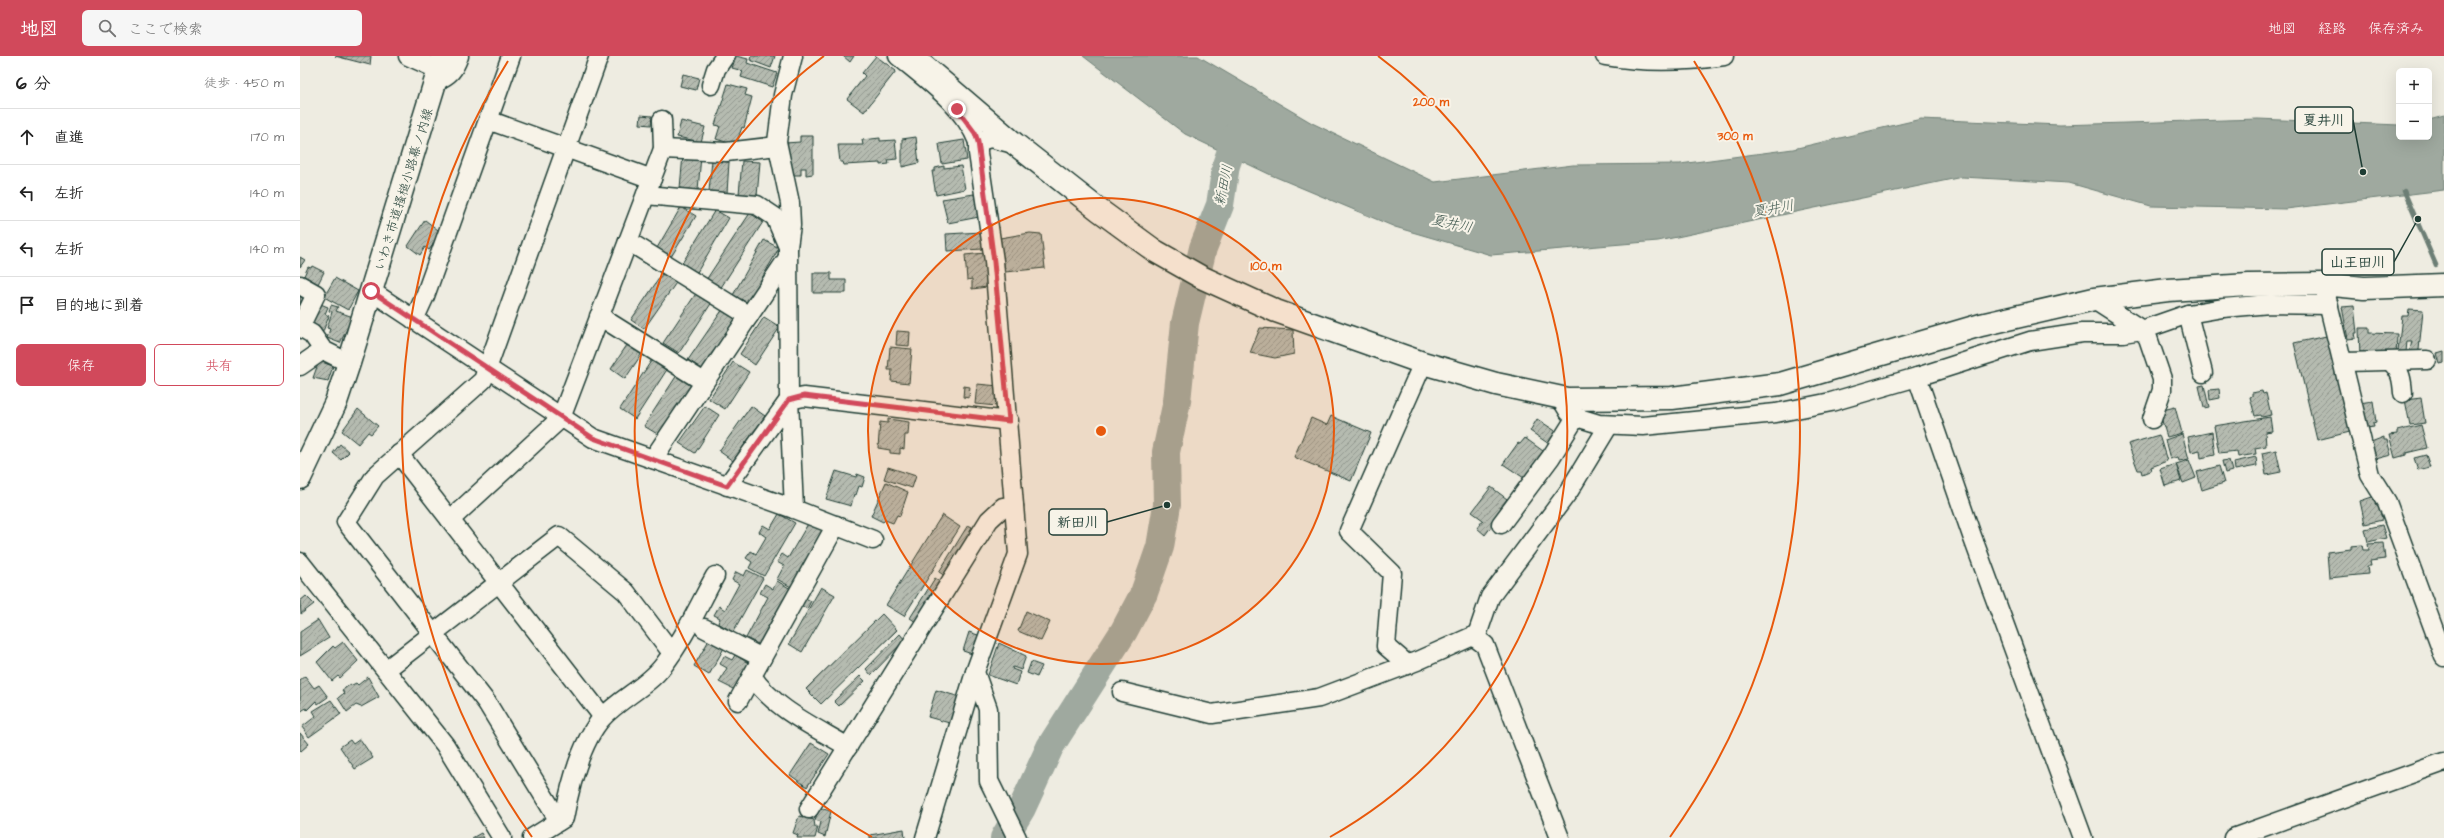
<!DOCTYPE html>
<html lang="ja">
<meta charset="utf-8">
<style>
:root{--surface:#fff;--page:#f6f6f6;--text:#222;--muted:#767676;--line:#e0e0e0;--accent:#d1495b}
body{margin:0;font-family:"Architects Daughter","Klee One",sans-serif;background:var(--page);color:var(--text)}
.controls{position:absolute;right:12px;top:12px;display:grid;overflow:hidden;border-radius:6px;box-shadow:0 4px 16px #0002}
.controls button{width:36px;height:36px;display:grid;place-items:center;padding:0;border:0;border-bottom:1px solid var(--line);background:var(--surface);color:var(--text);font:20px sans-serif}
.stop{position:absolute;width:12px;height:12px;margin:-9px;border:3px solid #d1495b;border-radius:50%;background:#fff}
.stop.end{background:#d1495b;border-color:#fff;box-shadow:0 1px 4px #0008}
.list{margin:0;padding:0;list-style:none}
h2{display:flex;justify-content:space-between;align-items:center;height:52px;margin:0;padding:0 16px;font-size:17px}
h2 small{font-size:13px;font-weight:400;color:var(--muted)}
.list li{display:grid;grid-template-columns:26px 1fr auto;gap:12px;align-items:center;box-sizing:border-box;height:56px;padding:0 16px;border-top:1px solid var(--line)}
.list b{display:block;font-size:15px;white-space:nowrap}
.list em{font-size:13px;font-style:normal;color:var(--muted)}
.actions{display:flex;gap:8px;padding:12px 16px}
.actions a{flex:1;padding:9px 0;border:1px solid var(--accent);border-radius:6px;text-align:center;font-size:14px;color:var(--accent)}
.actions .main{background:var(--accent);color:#fff}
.icon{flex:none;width:22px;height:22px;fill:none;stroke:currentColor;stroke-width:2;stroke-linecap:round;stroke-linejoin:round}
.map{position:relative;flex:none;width:2144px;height:782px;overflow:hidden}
header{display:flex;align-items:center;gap:24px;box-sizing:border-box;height:56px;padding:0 20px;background:var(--accent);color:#fff}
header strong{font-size:19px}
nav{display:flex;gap:22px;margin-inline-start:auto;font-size:14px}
.search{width:280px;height:36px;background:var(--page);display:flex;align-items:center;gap:10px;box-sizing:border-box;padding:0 14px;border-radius:6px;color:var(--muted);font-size:15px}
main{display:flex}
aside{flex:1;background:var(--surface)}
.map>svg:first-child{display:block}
.water{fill:#9fa99f;stroke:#6c7e74}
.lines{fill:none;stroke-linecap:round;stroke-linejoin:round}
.stream{stroke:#6c7e74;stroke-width:4.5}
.river{stroke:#9fa99f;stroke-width:28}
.building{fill:url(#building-hatch);stroke:#1f3d34}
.street-casing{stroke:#1f3d34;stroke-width:21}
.secondary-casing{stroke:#1f3d34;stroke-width:25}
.street{stroke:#f7f3e8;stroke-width:18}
.secondary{stroke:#f7f3e8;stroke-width:22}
.route{stroke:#d1495b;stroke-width:5}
.ring{fill:none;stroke:#e8590c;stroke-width:2}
.labels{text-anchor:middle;stroke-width:4;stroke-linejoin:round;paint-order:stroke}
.street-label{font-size:13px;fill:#1f3d34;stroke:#f7f3e8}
.water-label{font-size:14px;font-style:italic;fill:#3f584f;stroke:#f7f3e8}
.centre{fill:#e8590c;stroke:#f7f3e8;stroke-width:2}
.ring-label{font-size:12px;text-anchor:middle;font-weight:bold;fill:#e8590c;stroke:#f7f3e8;stroke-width:4;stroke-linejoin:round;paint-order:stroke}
.leader{fill:none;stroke:#1f3d34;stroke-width:1.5}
.callout-dot{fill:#1f3d34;stroke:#f7f3e8;stroke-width:1.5}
.callout{fill:#f7f3e8;stroke:#1f3d34;stroke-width:1.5}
.callout-label{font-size:14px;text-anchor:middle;font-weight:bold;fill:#1f3d34}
</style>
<header>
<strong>地図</strong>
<div class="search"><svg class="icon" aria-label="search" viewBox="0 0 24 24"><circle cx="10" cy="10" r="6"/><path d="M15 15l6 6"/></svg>ここで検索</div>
<nav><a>地図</a><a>経路</a><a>保存済み</a></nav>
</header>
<main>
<aside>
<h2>6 分<small>徒歩 · 450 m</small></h2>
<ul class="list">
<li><svg class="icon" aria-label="ahead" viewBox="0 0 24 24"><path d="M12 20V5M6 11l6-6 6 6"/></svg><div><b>直進</b></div><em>170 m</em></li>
<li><svg class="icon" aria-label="left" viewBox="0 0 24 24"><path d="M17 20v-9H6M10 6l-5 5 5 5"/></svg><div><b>左折</b></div><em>140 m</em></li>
<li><svg class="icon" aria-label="left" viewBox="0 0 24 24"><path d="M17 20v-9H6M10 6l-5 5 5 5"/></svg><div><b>左折</b></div><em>140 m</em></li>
<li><svg class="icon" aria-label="arrive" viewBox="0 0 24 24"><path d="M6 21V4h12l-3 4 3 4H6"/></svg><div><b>目的地に到着</b></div></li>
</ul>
<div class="actions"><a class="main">保存</a><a>共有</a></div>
</aside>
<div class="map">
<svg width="2144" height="782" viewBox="0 0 2144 782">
<defs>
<pattern id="building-hatch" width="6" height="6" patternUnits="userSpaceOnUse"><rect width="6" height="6" fill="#b5bbb0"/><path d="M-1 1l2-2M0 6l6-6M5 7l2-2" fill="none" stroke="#939990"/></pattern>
</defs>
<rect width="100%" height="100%" fill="#eeece1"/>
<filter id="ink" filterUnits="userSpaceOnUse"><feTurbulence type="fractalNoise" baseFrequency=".025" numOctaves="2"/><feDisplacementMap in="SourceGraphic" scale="8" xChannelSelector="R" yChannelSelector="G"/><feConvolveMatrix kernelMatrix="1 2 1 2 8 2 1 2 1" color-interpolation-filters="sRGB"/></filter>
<g filter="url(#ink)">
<polygon class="water" points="783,0 898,0 1012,67 1135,126 1273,109 1380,108 1493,93 1621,63 1760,69 1958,63 2099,69 2099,81 2129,81 2129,63 2144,59 2144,134 1986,153 1851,150 1769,127 1662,121 1358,185 1191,199 1095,171 971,119 885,78"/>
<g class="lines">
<polyline class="stream" points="2104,135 2136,209"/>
<polyline class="river" points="704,782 722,752 750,691 824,575 844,537 860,491 867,449 866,396 877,345 885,267 903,192 920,149 926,109 937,78"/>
</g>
<g class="building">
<polygon points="35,0 71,0 70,9"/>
<polygon points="436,0 448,3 447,7 477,17 472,31 441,21 443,15 432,12"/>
<polygon points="451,0 475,0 471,12 450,4"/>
<polygon points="543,0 554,0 550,6"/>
<polygon points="576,0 596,15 564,56 547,43 565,20 562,17"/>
<polygon points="383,18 399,22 396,34 380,30"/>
<polygon points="428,28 447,33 445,39 452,41 444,72 442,71 436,89 416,83 420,70 415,69"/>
<polygon points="341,59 352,60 351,69 340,68"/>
<polygon points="381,65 405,71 401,86 377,81"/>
<polygon points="500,80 513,80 513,118 506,119 506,112 501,112 501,119 490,119 485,87 500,86"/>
<polygon points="616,81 619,107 602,111 602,83"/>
<polygon points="580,82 580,85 595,84 597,103 588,104 589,108 580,109 580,107 544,109 543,106 540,106 538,89 563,89 562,84"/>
<polygon points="664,84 667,104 642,108 639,88"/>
<polygon points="383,99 401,100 398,134 380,132"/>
<polygon points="412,104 429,106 427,137 409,135"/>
<polygon points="442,105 460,106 457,140 439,138"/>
<polygon points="644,110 644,112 661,110 665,133 636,139 632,115 635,115 635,112"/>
<polygon points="674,138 679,161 648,167 642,143"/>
<polygon points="381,151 396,160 371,201 357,192"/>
<polygon points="415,154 429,162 396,218 381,209"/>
<polygon points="450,157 463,166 420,233 406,224"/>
<polygon points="125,164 142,177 129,194 125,191 120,199 108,190"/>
<polygon points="682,176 683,193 647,195 646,178"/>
<polygon points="730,177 741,178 745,212 705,216 700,182"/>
<polygon points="464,184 479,192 448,247 433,239"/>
<polygon points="685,197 687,231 672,233 672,223 667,224 665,199"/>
<polygon points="0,201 5,204 0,211"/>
<polygon points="12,210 24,216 16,232 3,222 8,211 11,212"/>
<polygon points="366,212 380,221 344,273 331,264"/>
<polygon points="513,217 531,217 531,224 546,224 546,237 513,237"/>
<polygon points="35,222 58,235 48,254 24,241"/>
<polygon points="399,233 414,243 379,297 363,287"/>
<polygon points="0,240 7,244 0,257"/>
<polygon points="18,247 28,251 25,258 29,260 22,278 7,272"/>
<polygon points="31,249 38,251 36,255 53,261 40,287 27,282 30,273 27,272 32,256 29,255"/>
<polygon points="425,250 439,260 403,314 388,304"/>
<polygon points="2054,250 2057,277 2055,277 2056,282 2048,283 2042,251"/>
<polygon points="2109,253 2123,254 2118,304 2108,303 2112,285 2107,285 2106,296 2098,295 2102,260 2108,260"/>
<polygon points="464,261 480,271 455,309 440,298"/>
<polygon points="960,272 993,274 994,298 975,302 950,297"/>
<polygon points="2059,272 2069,272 2069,277 2097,278 2096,303 2060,301"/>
<polygon points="597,275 610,276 609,290 596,289"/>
<polygon points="2031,279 2054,375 2017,384 1994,287"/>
<polygon points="329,286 343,296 325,323 311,313"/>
<polygon points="590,291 612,293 609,327 591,325 592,314 588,314"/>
<polygon points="2144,295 2144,307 2140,308 2137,297"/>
<polygon points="353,302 368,312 335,363 320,353"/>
<polygon points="19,305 33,310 28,325 13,322"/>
<polygon points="433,306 449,316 425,353 409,343"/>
<polygon points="377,319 393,329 359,379 344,370"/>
<polygon points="677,328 699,330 697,350 675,348"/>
<polygon points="1904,329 1909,351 1904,352 1899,330"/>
<polygon points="664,330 670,331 669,342 663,341"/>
<polygon points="1919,333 1920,342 1910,344 1909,334"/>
<polygon points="1962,335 1963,338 1966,337 1971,359 1962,361 1961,359 1955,360 1950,341 1952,340 1952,337"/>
<polygon points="2121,342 2125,367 2110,369 2105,344"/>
<polygon points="2073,345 2076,366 2073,367 2074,371 2067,372 2059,347"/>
<polygon points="405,350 419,359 395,397 379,387"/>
<polygon points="451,350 465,360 433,405 419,395"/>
<polygon points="1875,351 1882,377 1867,381 1859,355"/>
<polygon points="58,353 78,370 71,378 68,376 58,388 42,375"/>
<polygon points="1031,360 1071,377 1051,425 994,401 1011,362 1027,369"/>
<polygon points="1970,361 1972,375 1965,376 1966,390 1955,392 1956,398 1938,401 1937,395 1919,397 1914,370"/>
<polygon points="588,363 609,366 608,379 605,379 604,393 600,392 600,398 590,397 590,394 578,392 580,366 588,367"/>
<polygon points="1237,363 1257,376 1249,388 1230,375"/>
<polygon points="2121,369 2127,392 2106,397 2106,399 2095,402 2089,379 2097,378 2097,375"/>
<polygon points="1912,376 1915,399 1901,402 1900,394 1891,396 1888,381"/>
<polygon points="1882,378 1889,403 1879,405 1878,401 1870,403 1865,384"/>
<polygon points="1859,379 1867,405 1851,411 1852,414 1842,418 1841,414 1838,414 1828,388"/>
<polygon points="2084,381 2084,384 2087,384 2091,399 2072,404 2071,386"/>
<polygon points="1225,382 1243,395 1224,422 1203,408 1218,387 1220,388"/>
<polygon points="40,388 49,396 41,404 33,397"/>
<polygon points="1976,394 1981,416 1966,419 1962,397"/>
<polygon points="2126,399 2130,411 2118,414 2114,402"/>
<polygon points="1956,401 1957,410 1935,414 1934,406"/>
<polygon points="1889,404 1896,422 1883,427 1876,408"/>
<polygon points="1929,404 1932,415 1925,417 1922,405"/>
<polygon points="1876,408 1881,425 1865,430 1860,413"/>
<polygon points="1919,410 1924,427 1902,434 1897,416"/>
<polygon points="588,411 616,420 612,432 584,423"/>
<polygon points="536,415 556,421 557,418 565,421 562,431 559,430 556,439 554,438 551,450 526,443"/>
<polygon points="586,426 608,436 600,460 597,459 593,467 585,464 583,466 571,460"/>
<polygon points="1191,431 1207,443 1203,449 1206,451 1185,479 1177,472 1183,464 1172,456"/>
<polygon points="2078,439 2082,464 2065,468 2060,445"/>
<polygon points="479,458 495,467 464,520 449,512 452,506 446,502 451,495 456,498 466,481 459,476 463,469 470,473"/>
<polygon points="642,459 660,471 604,560 586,549"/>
<polygon points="509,466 524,475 491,531 477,523 484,510 477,506 482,498 488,502"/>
<polygon points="668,469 672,471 669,476 671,478 645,520 639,516"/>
<polygon points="2082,469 2086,482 2068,486 2065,473"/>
<polygon points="2083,487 2085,503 2070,505 2071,510 2067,510 2068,518 2029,522 2027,496 2051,493 2051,490 2062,489 2063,494 2069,494 2068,488"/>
<polygon points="447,514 463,522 433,576 418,567 420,562 414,559 419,550 425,554 439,528 432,524 436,516 444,520"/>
<polygon points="635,522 641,526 616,566 610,562"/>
<polygon points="477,525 491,533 460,589 446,582 468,541 460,537 465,528 473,533"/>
<polygon points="521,531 535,539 502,596 489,588"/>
<polygon points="6,540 14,548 1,558 0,545"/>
<polygon points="505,542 511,545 507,553 501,549"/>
<polygon points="726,555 750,566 741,585 718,575"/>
<polygon points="582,558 597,574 521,648 506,633"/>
<polygon points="18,564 29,582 0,600 0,576"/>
<polygon points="669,576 681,580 675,599 663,595"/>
<polygon points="600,578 605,584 571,619 566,613"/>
<polygon points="409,584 424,592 409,619 394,610"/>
<polygon points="43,586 58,605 40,622 38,620 32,625 17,606 33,590 35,592"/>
<polygon points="699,587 726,600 721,614 713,611 712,613 720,616 716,629 688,619"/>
<polygon points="435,599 450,608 435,634 419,626 427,612 420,608 424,600 432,604"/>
<polygon points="731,606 742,610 737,621 727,617"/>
<polygon points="5,620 14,632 19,629 28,641 18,648 16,645 7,654 6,652 0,656 0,624"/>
<polygon points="560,620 565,625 539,650 534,645"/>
<polygon points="68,621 79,641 61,651 56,649 47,656 38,642 44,637 42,634 51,628 52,629 56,627 58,629"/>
<polygon points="636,634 660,641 653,668 628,661"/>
<polygon points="31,644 41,658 9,681 2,671 16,660 13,655"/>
<polygon points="0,677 9,688 1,695 0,694"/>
<polygon points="60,683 73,702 55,713 40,691 50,684 53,688"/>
<polygon points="511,687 529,698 507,731 490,719"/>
<polygon points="519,752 531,755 525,781 518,778 521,766 515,764"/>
<polygon points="499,760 514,764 515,771 518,771 515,782 497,782 498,779 493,777"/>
<polygon points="604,773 605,782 570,782 570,779"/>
<polygon points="181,777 184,782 172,782"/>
</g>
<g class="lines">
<g class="street-casing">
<g id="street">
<polyline points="108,0 139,14"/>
<path d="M598,0C627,24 664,50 678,86"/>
<path d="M1305,0C1345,7 1384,6 1424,0"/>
<path d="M136,25C150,19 154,14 159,0"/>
<polyline points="411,29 416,13 425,0"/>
<polyline points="188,64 352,123"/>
<polyline points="714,88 690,82 678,86 678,97 694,205 718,498 675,616 688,653 689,725 717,782"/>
<polyline points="363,93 426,96 477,90"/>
<polyline points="346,139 457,149 475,161 488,191 489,344 494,453"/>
<polyline points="328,185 449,260"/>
<polyline points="488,191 491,169 490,147 477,86 483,39 493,0"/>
<polyline points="0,229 16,238 0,271 12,278 23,294 49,307"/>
<polyline points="71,235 293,382 494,453 573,484"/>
<polyline points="2026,239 2070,419 2087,446 2144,601"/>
<polyline points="1794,243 1842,274 1848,282 1862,323 1862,334 1852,363"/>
<polyline points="1888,258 1903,317"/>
<polyline points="299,260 404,326"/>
<polyline points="114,264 125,240 211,0"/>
<polyline points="2044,306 2127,304"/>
<path d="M2091,306C2101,315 2102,324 2103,337"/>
<polyline points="0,310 23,294"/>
<polyline points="1260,341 1269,356 1276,361 1299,368 1343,370 1476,357 1531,346 1617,321"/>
<polyline points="99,398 303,661"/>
<polyline points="353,403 487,203"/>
<polyline points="427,430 489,344 504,341 709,365"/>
<polyline points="150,464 261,362 363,93 362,64"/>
<polyline points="1201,468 1251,401 1276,361"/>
<polyline points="0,506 145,689 202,782"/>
<polyline points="404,572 462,602"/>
<polyline points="1176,582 1190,541 1269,435 1309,369"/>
<polyline points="1108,609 1086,590 1092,517 1049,475 1123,307"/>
<polyline points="87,613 259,480 326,536 372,597"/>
<path d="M452,620C474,653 515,671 548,691"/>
<polyline points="822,636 912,658 1019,642 1117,605 1173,580 1185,589 1260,782"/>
<polyline points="438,645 536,469"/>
<polyline points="509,753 689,464 703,451 714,450"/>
<polyline points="259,765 187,647 46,466 75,420 183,324 299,0"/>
<path d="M232,782L264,762C270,730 281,685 303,661C321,642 348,630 363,610C384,583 399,549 415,520"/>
<polyline points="625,782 675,616"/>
<polyline points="1783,782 1672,480 1617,321 1730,285 1782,277 1823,277 1842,274 1888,258 1923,252 1970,248 2029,249"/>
<polyline points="1933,782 2144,706"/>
</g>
</g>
<g class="secondary-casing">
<g id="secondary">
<polyline points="612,0 715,88 799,154 855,195 901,221 976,255 1123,307 1196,328 1267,343 1372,342 1480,328 1681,269 1794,243 1868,234 1949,229 2023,228 2064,232 2144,229"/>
<polyline points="0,422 36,346 49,307 143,0"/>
</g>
</g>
<use href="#street" class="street"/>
<use href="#secondary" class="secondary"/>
</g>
</g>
<g class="lines" filter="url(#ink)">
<polyline class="route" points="71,235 293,382 427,430 489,344 504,340 709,365 694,206 678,86 675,77 657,53"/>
</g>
<circle cx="801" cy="375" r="233" fill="#e8590c" fill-opacity=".12"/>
<g class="ring">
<circle cx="801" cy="375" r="233"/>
<path d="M572 781A466 466 0 0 1 524 0M1078 0A466 466 0 0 1 1030 781"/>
<path d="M232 781A699 699 0 0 1 208 5M1394 5A699 699 0 0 1 1370 781"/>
</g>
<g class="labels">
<g class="street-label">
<text transform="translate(103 133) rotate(-73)" y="5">いわき市道搔槌小路幕ノ内線</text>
</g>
<g class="water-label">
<text transform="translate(923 129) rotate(-78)" y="5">新田川</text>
<text transform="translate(1473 152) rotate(-10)" y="5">夏井川</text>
<text transform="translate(1152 167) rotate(12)" y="5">夏井川</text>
</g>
</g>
<circle cx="801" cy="375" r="6" class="centre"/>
<g class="ring-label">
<text x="1131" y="50">200 m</text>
<text x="1435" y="84">300 m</text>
<text x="966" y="214">100 m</text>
</g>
<path class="leader" d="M2063 116L2053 64M2118 163L2094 206M867 449L807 466"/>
<g class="callout-dot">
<circle cx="2063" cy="116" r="4"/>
<circle cx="2118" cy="163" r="4"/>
<circle cx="867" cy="449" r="4"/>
</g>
<g class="callout">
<rect x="1995" y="51" width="58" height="26" rx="4"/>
<rect x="2022" y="193" width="72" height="26" rx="4"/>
<rect x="749" y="453" width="58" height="26" rx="4"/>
</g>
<g class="callout-label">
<text x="2024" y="69">夏井川</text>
<text x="2058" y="211">山王田川</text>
<text x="778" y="471">新田川</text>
</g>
</svg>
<div class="controls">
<button>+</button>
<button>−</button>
</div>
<div class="stop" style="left:71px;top:235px"></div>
<div class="stop end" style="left:657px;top:53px"></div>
</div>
</main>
